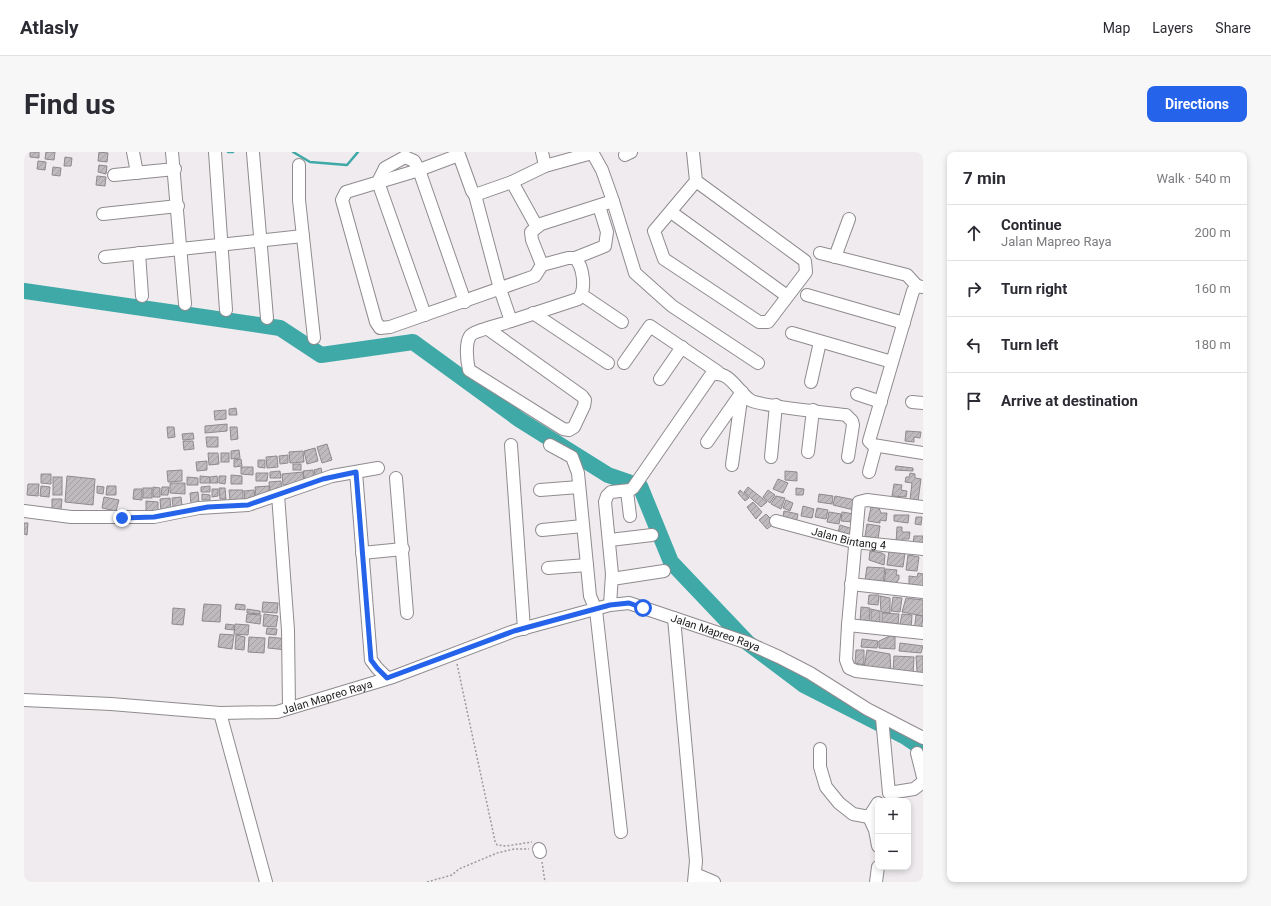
<!DOCTYPE html>
<meta charset="utf-8">
<style>
:root{--surface:#fff;--page:#f7f7f7;--text:#2b2b33;--muted:#7c7c81;--line:#e1e1e2;--accent:#2563eb}
body{margin:0;font-family:Roboto,sans-serif;background:var(--page);color:var(--text)}
.controls{position:absolute;right:12px;bottom:12px;display:grid;overflow:hidden;border-radius:8px;box-shadow:0 2px 6px #0003}
.controls button{width:36px;height:36px;display:grid;place-items:center;padding:0;border:0;border-bottom:1px solid var(--line);background:var(--surface);color:var(--text);font:20px sans-serif}
.stop{position:absolute;width:12px;height:12px;margin:-9px;border:3px solid #2563eb;border-radius:50%;background:#fff}
.stop.end{background:#2563eb;border-color:#fff;box-shadow:0 1px 4px #0008}
.list{margin:0;padding:0;list-style:none}
h2{display:flex;justify-content:space-between;align-items:center;height:52px;margin:0;padding:0 16px;font-size:17px}
h2 small{font-size:13px;font-weight:400;color:var(--muted)}
.list li{display:grid;grid-template-columns:26px 1fr auto;gap:12px;align-items:center;box-sizing:border-box;height:56px;padding:0 16px;border-top:1px solid var(--line)}
.list b{display:block;font-size:15px;white-space:nowrap}
.list p{margin:0;font-size:13px;white-space:nowrap;color:var(--muted)}
.list em{font-size:13px;font-style:normal;color:var(--muted)}
.icon{flex:none;width:22px;height:22px;fill:none;stroke:currentColor;stroke-width:2;stroke-linecap:round;stroke-linejoin:round}
.map{position:relative;flex:none;width:899px;height:730px;overflow:hidden;border-radius:8px}
header{display:flex;align-items:center;gap:24px;box-sizing:border-box;height:56px;padding:0 20px;background:var(--surface);border-bottom:1px solid var(--line)}
header strong{font-size:19px}
nav{display:flex;gap:22px;margin-inline-start:auto;font-size:14px}
.intro{display:flex;align-items:center;justify-content:space-between;box-sizing:border-box;height:96px;padding:0 24px}
h1{margin:0;font-size:28px}
.button{padding:10px 18px;border-radius:8px;background:var(--accent);color:#fff;font-size:14px;font-weight:700}
main{display:flex;gap:24px;padding:0 24px}
aside{flex:1;background:var(--surface);border-radius:8px;box-shadow:0 2px 6px #0003}
.map>svg:first-child{display:block}
.lines{fill:none;stroke-linecap:round;stroke-linejoin:round}
.stream{stroke:#3ea9a7;stroke-width:2.5}
.river{stroke:#3ea9a7;stroke-width:16}
.building{fill:url(#building-hatch);stroke:#8e8a8e}
.minor-casing{stroke:#8f8b8f;stroke-width:14}
.path{stroke:#9d9a9d;stroke-width:1.5;stroke-dasharray:2 2;stroke-linecap:butt}
.minor{stroke:#fff;stroke-width:12}
.route{stroke:#2563eb;stroke-width:5}
.labels{text-anchor:middle;stroke-width:3;stroke-linejoin:round;paint-order:stroke}
.street-label{font-size:11px;fill:#1c1a1b;stroke:#fff}
</style>
<header>
<strong>Atlasly</strong>
<nav><a>Map</a><a>Layers</a><a>Share</a></nav>
</header>
<div class="intro"><h1>Find us</h1><a class="button">Directions</a></div>
<main>
<div class="map">
<svg width="899" height="730" viewBox="0 0 899 730">
<defs>
<pattern id="building-hatch" width="6" height="6" patternUnits="userSpaceOnUse"><rect width="6" height="6" fill="#bebabe"/><path d="M-1 1l2-2M0 6l6-6M5 7l2-2" fill="none" stroke="#a39fa3"/></pattern>
</defs>
<rect width="100%" height="100%" fill="#efebef"/>
<g class="lines">
<g class="stream">
<polyline points="204,0 209,0"/>
<polyline points="269,0 286,10 323,13 334,0"/>
</g>
<polyline class="river" points="0,139 256,176 297,203 389,190 496,268 584,323 616,334 647,410 724,491 780,533 880,584 899,597"/>
</g>
<g class="building">
<polygon points="6,0 15,0 15,6 6,5"/>
<polygon points="22,0 31,0 30,8 21,7"/>
<polygon points="75,0 84,1 83,10 74,9"/>
<polygon points="41,5 48,6 47,14 40,14"/>
<polygon points="14,9 22,10 21,18 13,17"/>
<polygon points="75,13 83,14 82,22 74,20"/>
<polygon points="29,15 37,16 36,24 28,23"/>
<polygon points="73,24 82,25 81,34 72,33"/>
<polygon points="212,256 213,263 205,263 205,257"/>
<polygon points="202,258 202,267 191,268 190,259"/>
<polygon points="203,272 203,279 181,281 181,274"/>
<polygon points="143,275 150,275 151,285 144,286"/>
<polygon points="206,275 213,275 214,287 207,288"/>
<polygon points="882,279 897,280 896,286 890,285 890,290 881,289"/>
<polygon points="169,281 170,287 159,288 158,282"/>
<polygon points="182,285 194,285 194,295 183,295"/>
<polygon points="159,289 169,289 170,297 160,298"/>
<polygon points="303,292 308,308 298,311 293,295"/>
<polygon points="291,296 294,309 283,312 280,299"/>
<polygon points="215,298 216,306 207,307 207,299"/>
<polygon points="279,299 280,310 266,311 265,300"/>
<polygon points="184,301 194,301 195,312 185,313"/>
<rect x="197" y="301" width="8" height="9"/>
<polygon points="264,303 264,311 256,312 255,304"/>
<polygon points="253,304 254,315 243,316 242,305"/>
<polygon points="217,307 218,314 210,315 210,308"/>
<polygon points="234,308 241,308 241,316 234,315"/>
<polygon points="183,309 183,318 173,319 172,310"/>
<rect x="269" y="312" width="8" height="6"/>
<polygon points="872,314 889,316 889,319 871,318"/>
<polygon points="217,315 229,315 229,323 217,322"/>
<polygon points="297,316 299,326 292,327 290,318"/>
<polygon points="158,318 158,329 144,330 143,319"/>
<polygon points="289,318 290,329 281,331 279,319"/>
<polygon points="256,319 257,326 246,326 246,320"/>
<polygon points="761,319 773,320 773,329 761,328"/>
<polygon points="279,320 280,331 259,333 258,322"/>
<polygon points="232,321 244,321 243,329 232,329"/>
<polygon points="886,321 891,322 891,326 897,327 894,349 886,348 888,331 881,330 882,325 885,325"/>
<polygon points="17,322 27,322 27,332 17,331"/>
<polygon points="207,323 218,324 218,332 207,332"/>
<polygon points="43,324 71,327 69,353 41,350"/>
<polygon points="176,324 186,325 186,331 176,331"/>
<polygon points="193,324 194,331 186,331 186,325"/>
<polygon points="195,324 202,324 201,332 195,331"/>
<rect x="29" y="325" width="9" height="18"/>
<polygon points="163,325 174,326 174,333 163,333"/>
<polygon points="754,327 764,331 759,341 749,337"/>
<polygon points="257,329 258,339 246,340 245,330"/>
<polygon points="146,331 161,331 161,342 146,341"/>
<polygon points="4,332 15,332 14,344 3,343"/>
<polygon points="870,332 878,333 877,338 883,339 882,345 868,344"/>
<polygon points="17,334 26,335 25,345 16,344"/>
<polygon points="73,334 80,335 79,342 73,341"/>
<polygon points="83,334 92,334 92,343 82,343"/>
<polygon points="186,334 186,340 177,340 177,335"/>
<polygon points="245,334 246,343 232,345 231,335"/>
<polygon points="129,335 136,336 136,345 129,345"/>
<polygon points="138,335 145,335 144,343 137,343"/>
<polygon points="724,335 743,350 737,355 720,340"/>
<rect x="119" y="336" width="9" height="10"/>
<polygon points="195,336 201,336 202,347 196,347"/>
<polygon points="772,336 780,337 779,343 772,343"/>
<polygon points="110,337 118,337 118,348 109,347"/>
<polygon points="188,337 194,337 194,344 188,345"/>
<polygon points="205,338 219,338 219,348 206,348"/>
<polygon points="230,338 231,347 221,348 220,339"/>
<polygon points="716,338 725,346 721,349 714,341"/>
<polygon points="744,338 751,343 746,351 739,345"/>
<polygon points="174,340 175,351 167,352 166,341"/>
<polygon points="178,342 186,343 186,348 178,348"/>
<polygon points="795,342 809,344 808,352 794,350"/>
<polygon points="752,344 761,346 757,357 747,352"/>
<polygon points="811,344 832,348 830,358 809,353"/>
<polygon points="80,345 95,348 92,359 78,356"/>
<polygon points="157,345 158,354 149,355 148,346"/>
<polygon points="146,346 147,359 137,359 136,347"/>
<polygon points="28,347 38,347 37,358 28,358"/>
<polygon points="762,348 769,351 766,359 759,356"/>
<polygon points="122,349 134,350 134,361 122,361"/>
<polygon points="729,350 738,360 732,367 723,355"/>
<polygon points="779,354 790,357 788,366 777,364"/>
<polygon points="847,355 855,356 857,361 863,361 862,369 856,368 856,371 844,369"/>
<polygon points="793,356 804,358 802,367 791,365"/>
<polygon points="760,359 774,362 772,372 758,369"/>
<polygon points="805,360 817,362 815,372 803,370"/>
<polygon points="818,360 830,362 829,370 817,369"/>
<polygon points="742,362 751,371 743,377 735,368"/>
<polygon points="870,363 885,363 884,371 870,369"/>
<polygon points="892,365 898,365 897,373 891,372"/>
<polygon points="0,371 4,371 3,383 0,382"/>
<polygon points="843,372 856,374 854,387 841,384"/>
<polygon points="816,373 829,377 826,388 813,384"/>
<polygon points="873,375 878,375 878,380 886,380 885,387 878,387 878,392 872,391"/>
<polygon points="890,384 899,384 899,392 889,392"/>
<polygon points="846,399 858,401 861,403 860,413 845,408"/>
<polygon points="865,399 881,401 879,415 863,413"/>
<polygon points="884,403 895,405 893,419 882,418"/>
<polygon points="843,415 861,416 859,432 841,428"/>
<polygon points="862,417 873,418 872,423 875,423 875,427 870,434 860,432"/>
<polygon points="894,421 899,422 899,438 892,437 892,433 885,432 885,424 893,425"/>
<polygon points="845,443 855,443 854,453 844,452"/>
<polygon points="856,444 866,446 866,461 857,460"/>
<polygon points="869,445 878,446 876,460 867,459"/>
<polygon points="882,446 899,448 899,464 878,460"/>
<polygon points="239,450 254,451 253,461 238,460"/>
<polygon points="180,452 197,453 196,470 178,469"/>
<polygon points="212,452 221,453 221,458 211,457"/>
<polygon points="837,455 846,456 845,471 836,470"/>
<polygon points="149,456 161,457 159,473 148,472"/>
<polygon points="223,457 236,459 236,462 223,461"/>
<polygon points="847,457 856,459 856,470 847,469"/>
<polygon points="858,461 875,462 874,472 858,470"/>
<polygon points="223,462 237,463 236,472 222,470"/>
<polygon points="240,462 254,464 252,475 239,474"/>
<polygon points="878,462 888,463 887,479 875,477"/>
<polygon points="892,463 899,464 897,480 890,480"/>
<polygon points="202,472 210,473 210,478 201,477"/>
<polygon points="211,472 225,473 224,483 210,482"/>
<polygon points="243,476 253,477 252,483 242,482"/>
<polygon points="196,482 210,483 208,497 194,495"/>
<polygon points="212,483 221,485 220,498 211,497"/>
<polygon points="866,484 871,485 871,497 855,496 855,489"/>
<polygon points="225,485 241,486 240,501 224,500"/>
<polygon points="245,485 264,487 263,498 244,496"/>
<polygon points="838,487 854,489 853,496 837,495"/>
<polygon points="876,491 899,494 897,501 875,499"/>
<polygon points="832,498 840,498 840,513 831,511"/>
<polygon points="843,498 866,502 867,520 840,516"/>
<polygon points="870,504 890,505 889,523 869,520"/>
<polygon points="892,504 899,504 899,521 893,520"/>
</g>
<g class="lines">
<g class="minor-casing">
<g id="minor">
<polyline points="109,0 113,21"/>
<polyline points="148,0 161,152"/>
<polyline points="191,0 202,158"/>
<polyline points="518,0 521,14"/>
<polyline points="669,0 672,29 630,79 640,107 735,170 744,170 782,120 781,109 672,29"/>
<polyline points="229,1 243,166"/>
<polyline points="601,3 607,0"/>
<polyline points="275,13 275,48 290,186"/>
<polyline points="90,23 151,17"/>
<polyline points="488,30 521,14 568,1"/>
<path d="M451,43L476,137L487,169C479,172 449,179 446,184C441,192 443,209 445,218L539,277L545,278L550,275L560,254L561,248L558,244L464,177"/>
<polyline points="589,49 611,121 648,154 734,211"/>
<polyline points="647,60 763,144"/>
<polyline points="79,62 154,54"/>
<polyline points="513,75 488,30 451,43 448,39 435,3 395,18 322,40 318,48 352,170 356,176 366,175 511,124 518,113 508,88 507,80 517,72 589,49 578,18 568,0"/>
<polyline points="115,101 118,144"/>
<polyline points="796,101 883,123 893,134"/>
<polyline points="81,105 279,84"/>
<polyline points="811,105 825,67"/>
<polyline points="518,113 544,106 551,106 581,94 583,80 575,54"/>
<polyline points="899,135 893,134 889,139 845,289 849,293 899,301"/>
<polyline points="558,143 598,170"/>
<polyline points="783,143 880,171"/>
<polyline points="509,161 584,211"/>
<polyline points="401,163 354,30 361,16 381,5 390,9 395,18 441,150"/>
<path d="M487,169L554,147C563,138 559,114 551,106"/>
<polyline points="768,181 868,210"/>
<polyline points="600,211 626,174 694,220"/>
<polyline points="636,227 658,195"/>
<polyline points="787,230 796,190"/>
<polyline points="833,242 857,250"/>
<polyline points="888,250 899,251"/>
<polyline points="683,290 718,240 708,313"/>
<polyline points="487,293 500,477"/>
<polyline points="526,293 548,305 554,321 566,444 572,458 597,680"/>
<polyline points="784,300 789,258"/>
<polyline points="747,305 752,253"/>
<polyline points="332,320 347,508 353,516 363,526"/>
<polyline points="845,320 852,294"/>
<polyline points="372,326 383,461"/>
<polyline points="516,338 555,335"/>
<polyline points="603,339 606,364"/>
<polyline points="254,343 264,478 265,556"/>
<polyline points="899,355 843,348 835,350 824,473 822,508 825,516 832,519 899,527"/>
<polyline points="0,359 47,365 130,365 175,356 224,353 308,324 354,316"/>
<path id="s1" d="M752,369L830,390L899,397"/>
<polyline points="518,378 559,374"/>
<polyline points="586,388 628,383"/>
<polyline points="338,401 379,397"/>
<polyline points="524,416 563,413"/>
<polyline points="588,427 640,419"/>
<polyline points="827,432 899,440"/>
<path d="M586,453L588,422L581,350L583,344L587,340L606,338L609,336L687,223C705,217 713,239 726,248C735,254 806,261 822,263L828,269L829,273L824,305"/>
<polyline points="650,466 672,709 670,730"/>
<polyline points="824,473 899,481"/>
<path id="s2" d="M0,548L87,552L196,561L253,560L369,525L490,479L586,453L605,451L724,491L755,505L786,521L843,557L899,586"/>
<polyline points="196,561 242,730"/>
<polyline points="858,566 865,641 890,637 899,630"/>
<polyline points="796,597 796,615 802,635 815,651 829,662 845,665"/>
<polyline points="893,601 899,625"/>
<polyline points="854,651 845,665 851,678 854,694"/>
<polyline points="515,697 516,700"/>
<polyline points="671,722 690,730"/>
<polyline points="852,730 854,715"/>
</g>
</g>
<g class="path">
<polyline points="433,512 471,689 473,693 482,694 508,690"/>
<polyline points="518,710 521,730"/>
<polyline points="403,730 428,723 435,717 473,701 490,697 505,697"/>
</g>
<use href="#minor" class="minor"/>
</g>
<g class="lines">
<polyline class="route" points="98,366 130,365 184,355 224,353 299,327 332,320 347,508 353,516 363,526 490,479 586,453 605,451 619,456"/>
</g>
<g class="labels">
<g class="street-label">
<text dy="4" stroke="none"><textPath href="#s1" startOffset="75">Jalan Bintang 4</textPath></text>
<text dy="4" stroke="none"><textPath href="#s2" startOffset="714">Jalan Mapreo Raya</textPath></text>
<text dy="4" stroke="none"><textPath href="#s2" startOffset="306">Jalan Mapreo Raya</textPath></text>
</g>
</g>
</svg>
<div class="controls">
<button>+</button>
<button>−</button>
</div>
<div class="stop" style="left:619px;top:456px"></div>
<div class="stop end" style="left:98px;top:366px"></div>
</div>
<aside>
<h2>7 min<small>Walk · 540 m</small></h2>
<ul class="list">
<li><svg class="icon" aria-label="ahead" viewBox="0 0 24 24"><path d="M12 20V5M6 11l6-6 6 6"/></svg><div><b>Continue</b><p>Jalan Mapreo Raya</p></div><em>200 m</em></li>
<li><svg class="icon" aria-label="right" viewBox="0 0 24 24"><path d="M7 20v-9h11M14 6l5 5-5 5"/></svg><div><b>Turn right</b></div><em>160 m</em></li>
<li><svg class="icon" aria-label="left" viewBox="0 0 24 24"><path d="M17 20v-9H6M10 6l-5 5 5 5"/></svg><div><b>Turn left</b></div><em>180 m</em></li>
<li><svg class="icon" aria-label="arrive" viewBox="0 0 24 24"><path d="M6 21V4h12l-3 4 3 4H6"/></svg><div><b>Arrive at destination</b></div></li>
</ul>
</aside>
</main>
